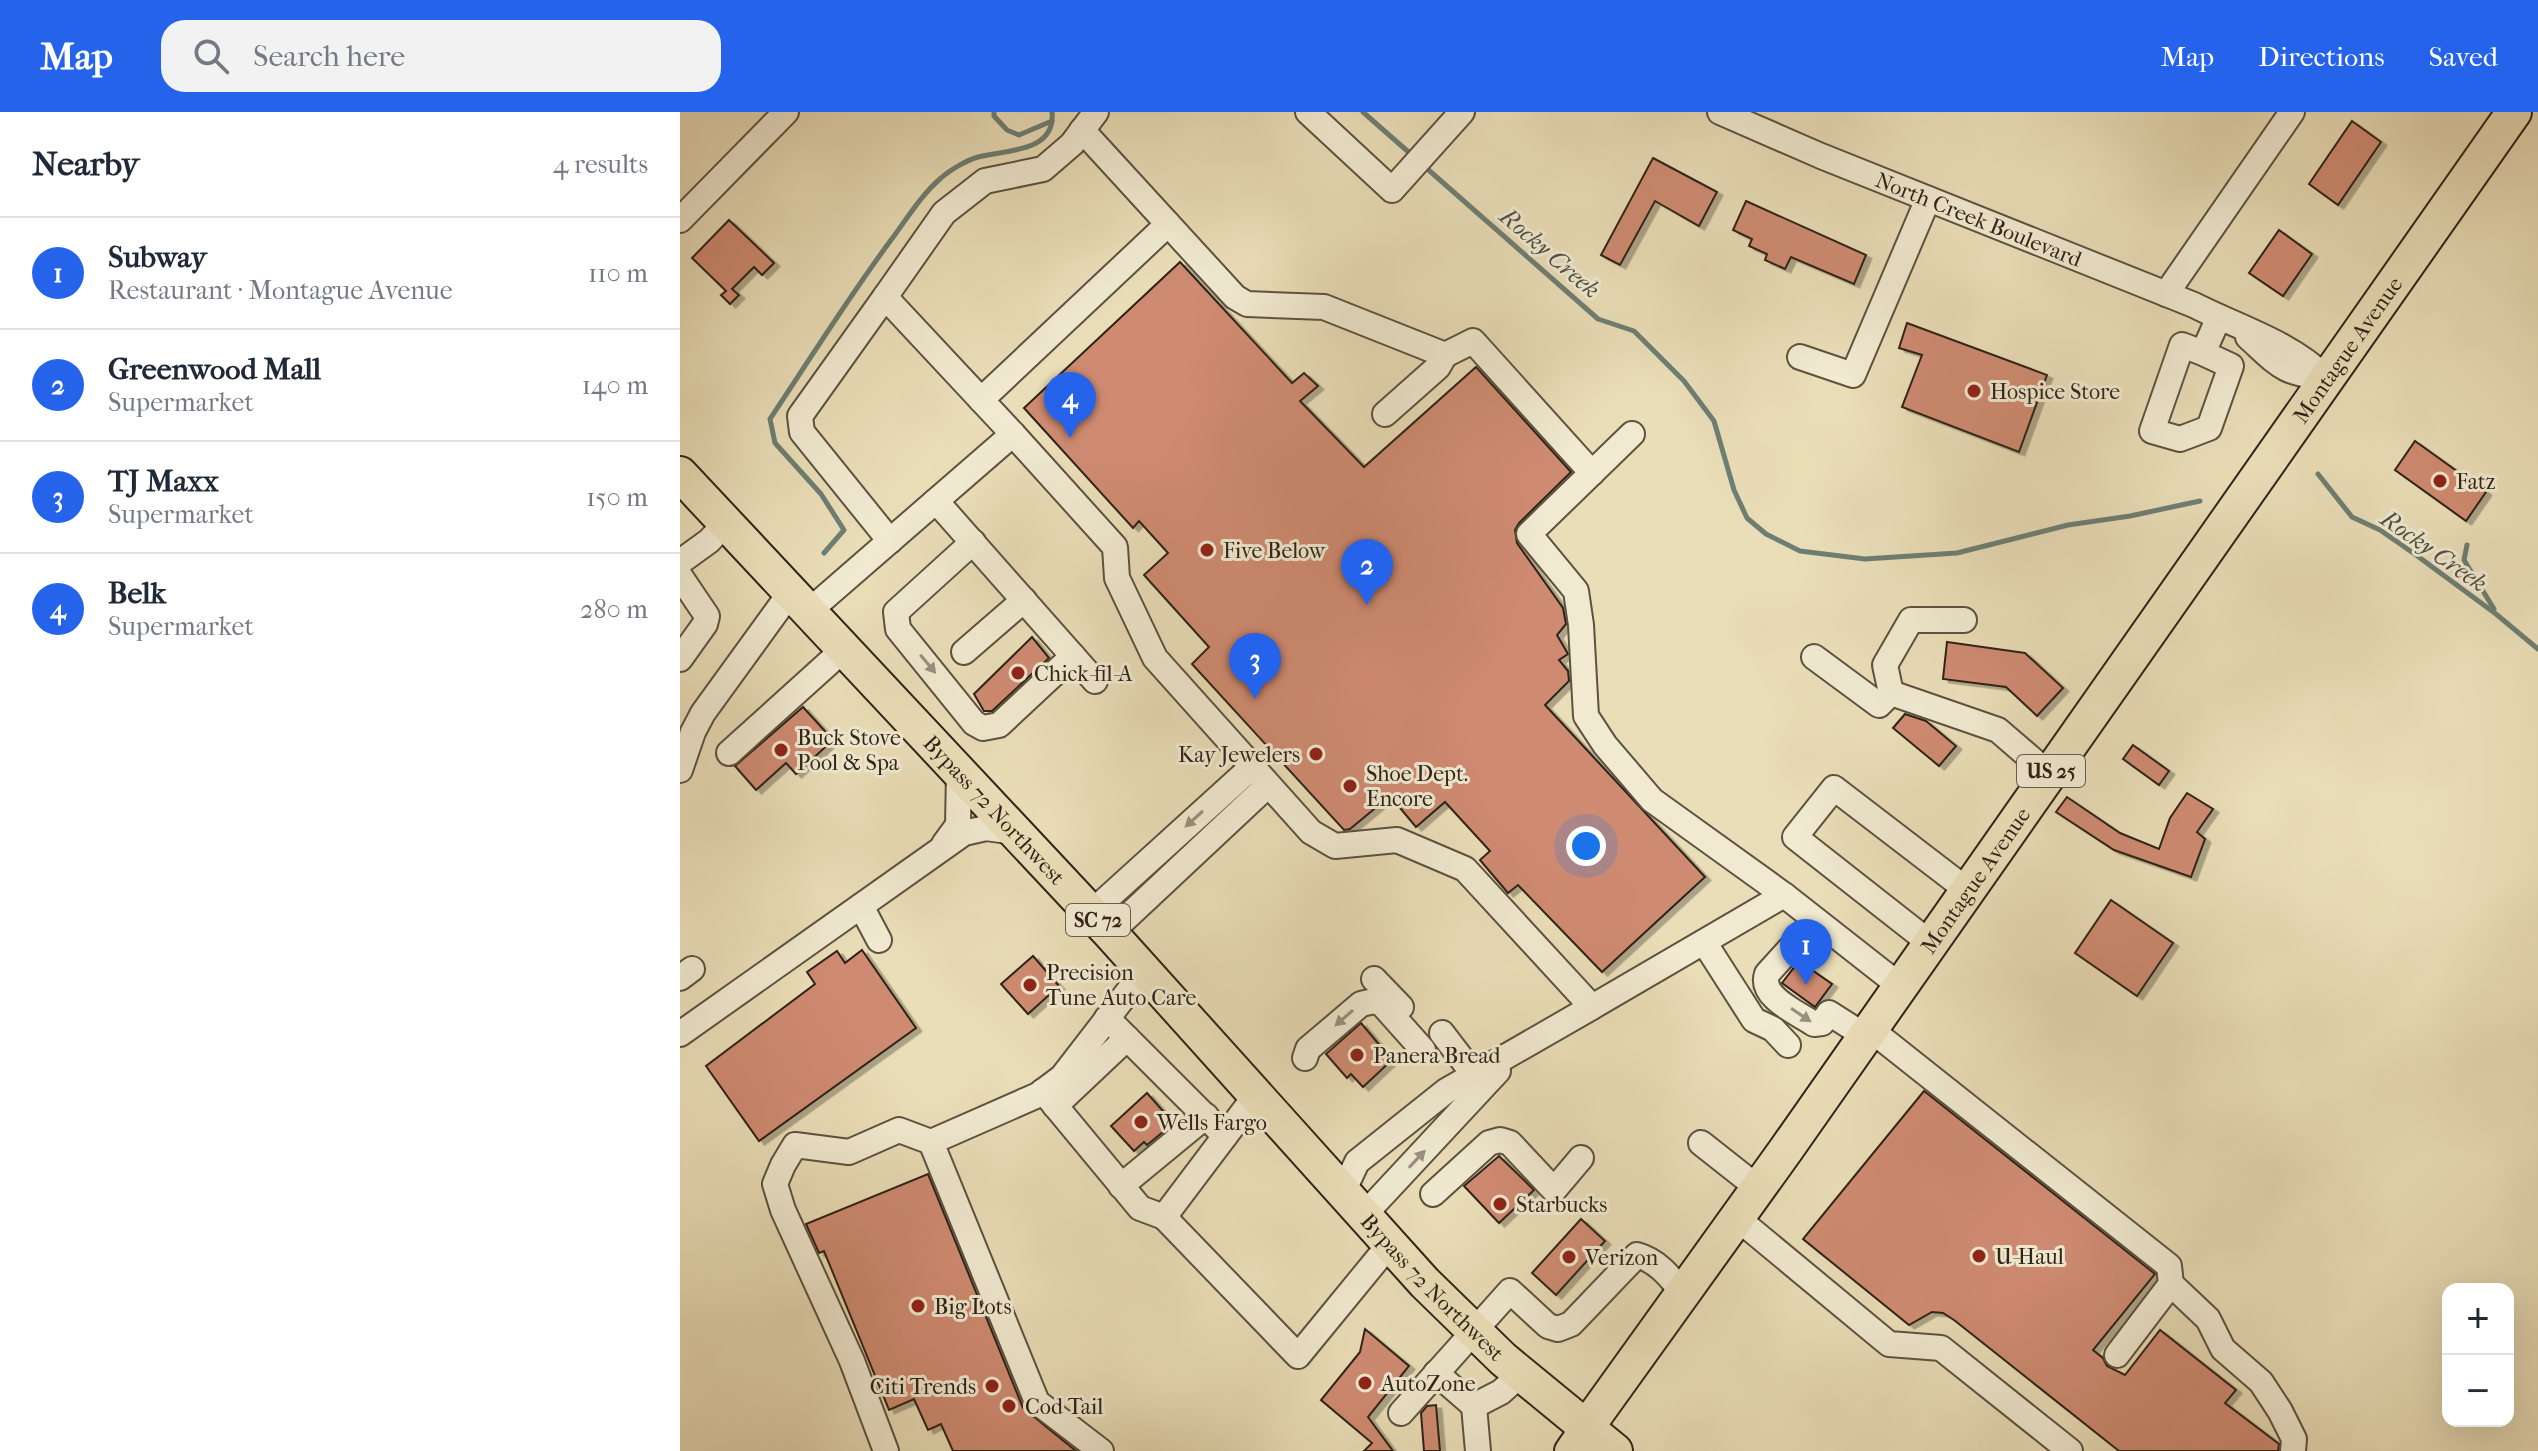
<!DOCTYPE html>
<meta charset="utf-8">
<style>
:root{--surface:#fff;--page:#f2f2f3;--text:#1f2937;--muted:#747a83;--line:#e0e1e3;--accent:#2563eb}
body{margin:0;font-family:"IM FELL French Canon",serif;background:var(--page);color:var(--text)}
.controls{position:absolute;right:24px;bottom:24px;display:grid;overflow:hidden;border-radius:16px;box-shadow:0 8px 32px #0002}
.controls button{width:72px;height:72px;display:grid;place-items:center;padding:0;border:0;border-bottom:2px solid var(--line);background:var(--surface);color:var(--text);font:40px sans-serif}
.you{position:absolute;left:906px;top:734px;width:28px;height:28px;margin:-20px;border:6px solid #fff;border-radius:50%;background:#1a73e8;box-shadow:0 0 0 12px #1a73e833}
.badge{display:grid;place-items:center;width:52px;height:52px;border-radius:50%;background:var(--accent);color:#fff;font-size:26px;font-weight:700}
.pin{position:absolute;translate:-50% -66px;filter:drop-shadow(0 2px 4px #0008)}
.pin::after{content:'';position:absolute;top:42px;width:28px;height:24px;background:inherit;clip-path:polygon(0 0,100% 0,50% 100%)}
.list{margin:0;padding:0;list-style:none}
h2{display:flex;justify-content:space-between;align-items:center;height:104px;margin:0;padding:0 32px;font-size:34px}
h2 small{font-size:26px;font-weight:400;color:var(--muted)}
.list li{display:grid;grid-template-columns:52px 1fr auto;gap:24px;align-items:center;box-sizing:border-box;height:112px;padding:0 32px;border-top:2px solid var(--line)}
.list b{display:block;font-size:30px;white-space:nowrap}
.list p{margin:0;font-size:26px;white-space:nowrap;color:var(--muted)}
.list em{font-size:26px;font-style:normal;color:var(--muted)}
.icon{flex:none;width:44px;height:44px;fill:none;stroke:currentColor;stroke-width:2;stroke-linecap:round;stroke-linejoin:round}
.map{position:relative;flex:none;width:1858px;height:1339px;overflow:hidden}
header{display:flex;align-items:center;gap:48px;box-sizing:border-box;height:112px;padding:0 40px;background:var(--accent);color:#fff}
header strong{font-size:38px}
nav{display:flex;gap:44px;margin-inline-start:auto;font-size:28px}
.search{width:560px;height:72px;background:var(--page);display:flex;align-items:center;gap:20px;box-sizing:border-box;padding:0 28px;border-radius:24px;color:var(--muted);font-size:30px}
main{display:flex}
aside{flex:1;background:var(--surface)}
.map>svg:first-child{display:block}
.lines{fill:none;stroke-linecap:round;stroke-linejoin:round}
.stream{stroke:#6d7f74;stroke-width:5}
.building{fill:#cf8b72;stroke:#2d2318;stroke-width:2;filter:url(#shadow)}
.minor-casing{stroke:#5c5240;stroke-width:28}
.major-casing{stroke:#2d2318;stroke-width:34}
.highway-casing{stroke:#2d2318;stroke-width:38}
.minor{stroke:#f1ead1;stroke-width:24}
.major{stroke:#eadeb8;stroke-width:30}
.highway{stroke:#eadeb8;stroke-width:34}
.oneway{fill:#99907e}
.poi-dot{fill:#8f2418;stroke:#f1ead1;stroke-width:3}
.labels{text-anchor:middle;stroke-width:6;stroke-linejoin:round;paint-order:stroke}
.shield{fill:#f1ead1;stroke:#685f50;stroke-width:2}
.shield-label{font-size:20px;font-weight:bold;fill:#2d2318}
.street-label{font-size:22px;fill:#2d2318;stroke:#f1ead1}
.poi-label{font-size:22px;fill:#2d2318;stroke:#f1ead1;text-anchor:start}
.water-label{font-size:24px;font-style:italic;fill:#4d5146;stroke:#f1ead1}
</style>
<header>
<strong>Map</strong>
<div class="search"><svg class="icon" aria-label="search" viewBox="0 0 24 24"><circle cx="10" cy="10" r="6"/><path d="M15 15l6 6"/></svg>Search here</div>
<nav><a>Map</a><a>Directions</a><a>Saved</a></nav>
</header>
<main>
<aside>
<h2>Nearby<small>4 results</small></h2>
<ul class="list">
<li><span class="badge">1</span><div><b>Subway</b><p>Restaurant · Montague Avenue</p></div><em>110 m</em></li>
<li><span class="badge">2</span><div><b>Greenwood Mall</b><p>Supermarket</p></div><em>140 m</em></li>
<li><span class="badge">3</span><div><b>TJ Maxx</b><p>Supermarket</p></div><em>150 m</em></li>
<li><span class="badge">4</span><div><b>Belk</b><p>Supermarket</p></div><em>280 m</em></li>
</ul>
</aside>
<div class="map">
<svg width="1858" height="1339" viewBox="0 0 1858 1339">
<defs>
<filter id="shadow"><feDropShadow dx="5.5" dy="3.5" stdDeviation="0" flood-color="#0004"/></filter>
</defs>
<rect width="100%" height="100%" fill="#eadeb8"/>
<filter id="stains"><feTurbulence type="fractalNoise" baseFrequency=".0025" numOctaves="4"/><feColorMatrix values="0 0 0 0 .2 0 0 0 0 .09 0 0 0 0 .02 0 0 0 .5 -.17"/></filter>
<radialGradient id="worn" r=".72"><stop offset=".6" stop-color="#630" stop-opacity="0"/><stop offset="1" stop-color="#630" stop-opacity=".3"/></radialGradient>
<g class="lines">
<g class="stream">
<polyline points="314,0 314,4 327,18 339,23 372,9"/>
<polyline points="683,0 733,44"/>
<polyline points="744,54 918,207 954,219 1004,269 1034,309 1054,378 1067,406 1086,422 1120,439 1185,447 1277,441 1388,413 1450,404 1520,389"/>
<polyline points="1638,362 1672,405 1700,418 1736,443 1816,502 1858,537"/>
<polyline points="1787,433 1784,448 1814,497"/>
<path d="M144,441L164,418L141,382L95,331L90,307C130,247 168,186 211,128C226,108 241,83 261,66C270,58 287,48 298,45C327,38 376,40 372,0"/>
</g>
</g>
<g class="building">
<polygon points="1672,9 1701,30 1658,93 1629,72"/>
<polygon points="973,46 1037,80 1019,114 975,89 940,153 921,143"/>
<polygon points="1066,89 1186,143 1174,172 1111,145 1105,157 1085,148 1087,142 1069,134 1072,127 1053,118"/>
<polygon points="49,108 94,151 82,163 74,155 52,177 59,183 50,192 41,183 46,179 12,146"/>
<polygon points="1599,118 1632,142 1603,184 1569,161"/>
<polygon points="500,150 612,271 624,261 638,274 620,289 684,355 796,255 891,360 839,411 835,418 837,431 883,496 886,512 877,523 888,542 879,548 888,559 889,569 865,593 1025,765 922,860 838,773 828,781 800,748 810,739 765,690 736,715 710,684 670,717 664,718 512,552 529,535 464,463 488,441 459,409 453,416 344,296"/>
<polygon points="1227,211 1367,263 1339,340 1222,295 1242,243 1219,236"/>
<polygon points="1735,329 1806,380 1786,409 1715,358"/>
<polygon points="352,525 369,546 312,599 304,599 294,582"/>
<polygon points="1267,530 1345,541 1383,576 1357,604 1326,575 1263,567"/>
<polygon points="123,595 153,628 116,662 106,651 76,678 55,654"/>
<polygon points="1225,602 1246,609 1276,634 1259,654 1213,616"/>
<polygon points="1453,633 1489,659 1479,673 1443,647"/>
<polygon points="1507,681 1533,697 1517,720 1525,727 1511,765 1434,738 1376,700 1387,685 1440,721 1479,737 1490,706"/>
<polygon points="1431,788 1493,831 1457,884 1395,841"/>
<polygon points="182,838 236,916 79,1029 26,954 135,872 127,860 157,839 165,851"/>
<polygon points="353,844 379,874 348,902 321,872"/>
<polygon points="1119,849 1152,872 1135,895 1102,871"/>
<polygon points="681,911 712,948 683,975 671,962 667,966 646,942"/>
<polygon points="1244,979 1475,1162 1413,1238 1423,1246 1427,1254 1445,1263 1480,1218 1556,1278 1545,1291 1599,1332 1598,1339 1439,1339 1274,1208 1263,1201 1252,1200 1229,1213 1123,1127"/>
<polygon points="467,981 490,1007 481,1015 484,1019 467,1033 464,1030 454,1039 431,1014"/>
<polygon points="819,1044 854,1078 819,1111 784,1074"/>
<polygon points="248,1062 343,1296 396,1339 273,1339 261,1312 248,1318 234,1287 209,1298 144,1139 139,1141 126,1112"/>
<polygon points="901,1107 925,1129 876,1183 852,1161"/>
<polygon points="685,1217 729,1254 688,1305 713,1339 684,1339 692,1331 641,1288 680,1240"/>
<polygon points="756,1293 760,1339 744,1339 741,1301 747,1294"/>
</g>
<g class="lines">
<g class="minor-casing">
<g id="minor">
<polyline points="628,0 712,78 782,0"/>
<path id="s1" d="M1040,0L1141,44L1514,193C1559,216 1609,230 1646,266"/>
<polyline points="402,18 555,185 567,192 644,195 765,243 793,229 912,361"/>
<polyline points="0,108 106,0"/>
<polyline points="1486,182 1612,0"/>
<polyline points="205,185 120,304 122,320 210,429"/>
<path d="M1568,225C1600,254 1602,261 1646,266"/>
<polyline points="1523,241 1551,254 1529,316 1500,327 1472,319 1502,233 1523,241 1539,205"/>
<polyline points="1120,245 1173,263 1248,87"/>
<polyline points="301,288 488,112"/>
<polyline points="705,302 758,255 765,243"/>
<polyline points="333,322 435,435 437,466 475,546 631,720 655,734 717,728 785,757 912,895 766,979 677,1050 663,1080"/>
<polyline points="952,322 849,422 896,479 901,513 906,604 925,633 972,688 1104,783"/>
<polyline points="256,389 415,569"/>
<polyline points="293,430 216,500 218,517 294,611 303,616 319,613 393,544"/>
<polyline points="0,450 29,429 46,411"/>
<polyline points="0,464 27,504 25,512 0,547"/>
<polyline points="128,500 333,322 205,185 264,101 305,69 363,57 392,32 416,0"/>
<polyline points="284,540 344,488"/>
<polyline points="1134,545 1199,593 1211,581 1318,618 1369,662"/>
<polyline points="1211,581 1205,553 1231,508 1284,508"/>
<polyline points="49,641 163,538"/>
<polyline points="0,658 13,620 23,601 110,481"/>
<polyline points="264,732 278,713 279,660"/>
<polyline points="181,794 199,828"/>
<polyline points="411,801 572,655"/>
<path d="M1135,809L1087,862C1079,885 1118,901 1134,912L1142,911L1149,901L1185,924"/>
<polyline points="430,821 588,673"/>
<polyline points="1024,830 1074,908 1093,917 1108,933"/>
<polyline points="1250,831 1115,725 1154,676 1287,778"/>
<polyline points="0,866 12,857"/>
<polyline points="694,867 721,895"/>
<polyline points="912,895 1104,783 1220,874"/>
<polyline points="427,906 545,1024"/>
<polyline points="1190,917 1489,1154 1491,1172 1528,1207 1543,1237 1581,1270 1600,1299 1614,1327 1613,1339"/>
<polyline points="762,921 795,964"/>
<polyline points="0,922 284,721 306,716 335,720"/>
<polyline points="625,946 628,937 681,892 694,889 702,892 743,938"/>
<polyline points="363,979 460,1096 484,1105"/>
<polyline points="576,983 484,1105 618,1244 709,1133"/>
<polyline points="375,994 447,926"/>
<polyline points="1021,1031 1078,1076"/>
<polyline points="441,1074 526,1004"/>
<polyline points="753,1082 809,1031 820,1028 830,1031 874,1078 901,1046"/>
<polyline points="683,1104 818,959"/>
<polyline points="1057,1106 1209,1232 1261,1236 1390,1339"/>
<polyline points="1437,1243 1491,1172"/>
<polyline points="756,1261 794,1294"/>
<path d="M721,1301L830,1179L868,1214L878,1217L891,1212L957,1143C978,1149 990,1165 1003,1181"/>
<polyline points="206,1339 172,1249 103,1098 95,1072 103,1053 115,1033 169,1040 219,1018 251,1030"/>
<polyline points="421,1339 357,1290 251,1030 358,983 382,965 464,859"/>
<polyline points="798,1339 794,1294 821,1280 841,1262"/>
</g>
</g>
<g class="major-casing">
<polyline id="major" points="890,1339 906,1316"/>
</g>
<g class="highway-casing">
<g id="highway">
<path id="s2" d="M0,362L430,821L745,1171L823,1247L935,1339"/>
<path id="s3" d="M906,1316L1105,1039L1834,0"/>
</g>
</g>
<use href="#minor" class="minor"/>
<use href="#major" class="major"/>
<use href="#highway" class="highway"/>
</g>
<defs><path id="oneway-solid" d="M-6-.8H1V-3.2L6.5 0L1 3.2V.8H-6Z" transform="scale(2)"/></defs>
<g class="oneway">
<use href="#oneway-solid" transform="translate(248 552) rotate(50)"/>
<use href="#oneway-solid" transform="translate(514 707) rotate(138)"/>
<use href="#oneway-solid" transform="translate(1121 903) rotate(34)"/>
<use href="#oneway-solid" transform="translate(664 906) rotate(139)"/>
<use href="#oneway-solid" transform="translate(737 1047) rotate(-47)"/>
</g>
<g class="poi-dot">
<circle cx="1294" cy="279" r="8"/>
<circle cx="1760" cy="369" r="8"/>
<circle cx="527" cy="438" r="8"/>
<circle cx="338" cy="561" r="8"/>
<circle cx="101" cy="638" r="8"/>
<circle cx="636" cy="642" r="8"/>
<circle cx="670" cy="674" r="8"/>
<circle cx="350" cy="873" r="8"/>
<circle cx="677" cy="943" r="8"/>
<circle cx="461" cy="1010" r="8"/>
<circle cx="820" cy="1092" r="8"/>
<circle cx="1299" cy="1144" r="8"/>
<circle cx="889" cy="1145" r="8"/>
<circle cx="238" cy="1194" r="8"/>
<circle cx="685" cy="1271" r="8"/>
<circle cx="312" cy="1274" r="8"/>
<circle cx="329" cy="1294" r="8"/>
</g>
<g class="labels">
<g class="shield">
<rect x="1337" y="643" width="68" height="32" rx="6"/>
<rect x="386" y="792" width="64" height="32" rx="6"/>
</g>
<g class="shield-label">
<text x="1371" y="666">US 25</text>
<text x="418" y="815">SC 72</text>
</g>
<g class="street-label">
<text dy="8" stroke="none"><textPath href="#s1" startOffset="280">North Creek Boulevard</textPath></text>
<text dy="8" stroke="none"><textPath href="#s3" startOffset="1320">Montague Avenue</textPath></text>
<text dy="8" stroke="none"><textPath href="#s2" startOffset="460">Bypass 72 Northwest</textPath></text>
<text dy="8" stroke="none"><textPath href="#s3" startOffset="672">Montague Avenue</textPath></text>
<text dy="8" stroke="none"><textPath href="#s2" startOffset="1108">Bypass 72 Northwest</textPath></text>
</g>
<g class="poi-label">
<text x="1310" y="287">Hospice Store</text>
<text x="1776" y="377">Fatz</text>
<text x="543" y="446">Five Below</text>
<text x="354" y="569">Chick-fil-A</text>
<text x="117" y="633">Buck Stove<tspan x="117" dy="25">Pool &amp; Spa</tspan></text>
<text x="620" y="650" text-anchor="end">Kay Jewelers</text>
<text x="686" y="669">Shoe Dept.<tspan x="686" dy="25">Encore</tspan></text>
<text x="366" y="868">Precision<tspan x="366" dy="25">Tune Auto Care</tspan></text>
<text x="693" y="951">Panera Bread</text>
<text x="477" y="1018">Wells Fargo</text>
<text x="836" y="1100">Starbucks</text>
<text x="1315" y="1152">U-Haul</text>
<text x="905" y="1153">Verizon</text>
<text x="254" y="1202">Big Lots</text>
<text x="701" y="1279">AutoZone</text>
<text x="296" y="1282" text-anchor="end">Citi Trends</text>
<text x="345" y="1302">Cod Tail</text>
</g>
<g class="water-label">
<text transform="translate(870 141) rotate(41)" y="8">Rocky Creek</text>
<text transform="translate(1754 439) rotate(35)" y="8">Rocky Creek</text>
</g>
</g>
<rect width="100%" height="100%" filter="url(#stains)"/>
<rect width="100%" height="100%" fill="url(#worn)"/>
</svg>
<div class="controls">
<button>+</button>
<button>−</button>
</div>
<div class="you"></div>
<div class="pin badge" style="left:1126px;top:873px">1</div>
<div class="pin badge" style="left:687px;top:493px">2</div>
<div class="pin badge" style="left:575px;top:587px">3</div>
<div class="pin badge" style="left:390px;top:326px">4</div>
</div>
</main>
